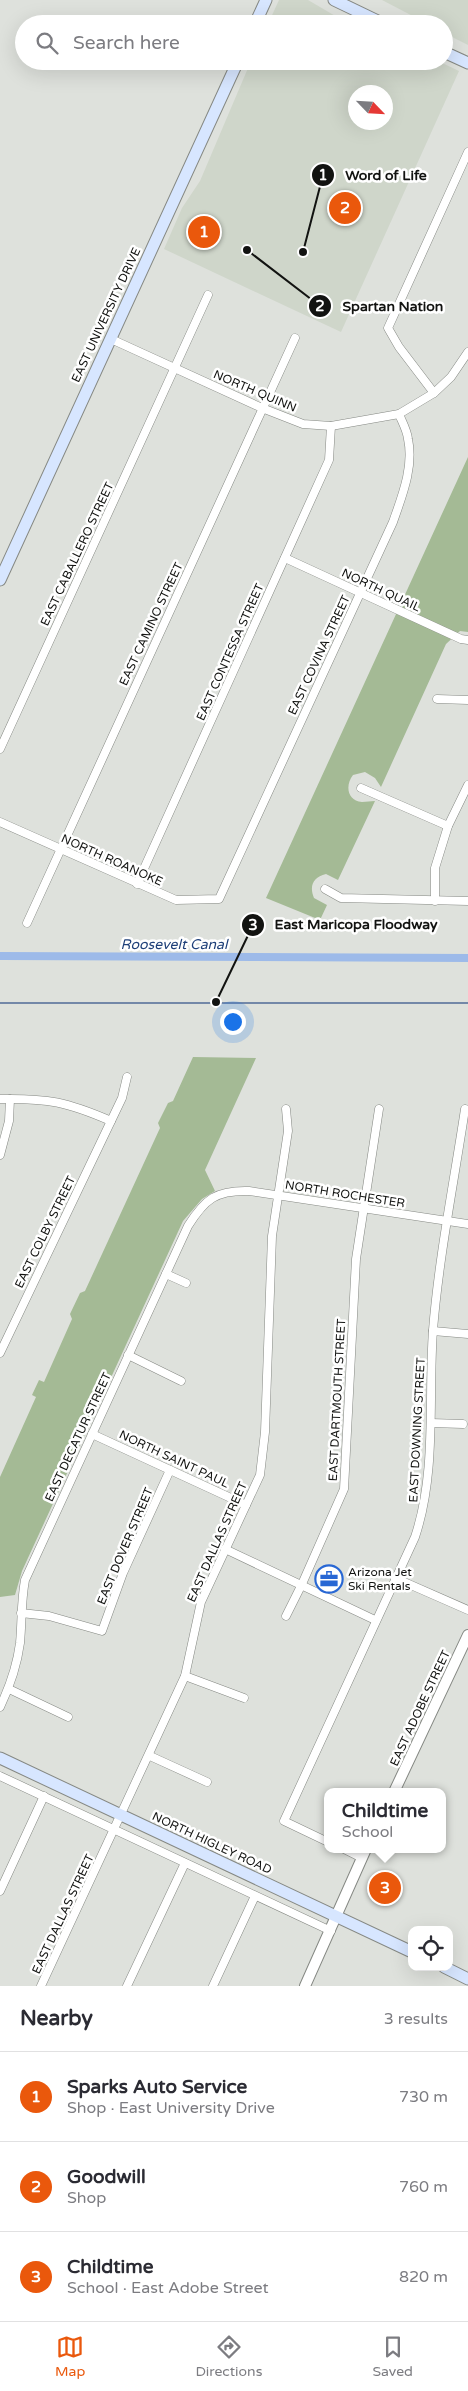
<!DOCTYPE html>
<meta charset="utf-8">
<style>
:root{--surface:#fff;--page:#f2f2f3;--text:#2b2b33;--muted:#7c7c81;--line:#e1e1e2;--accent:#ea580c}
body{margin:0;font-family:"Varela Round",sans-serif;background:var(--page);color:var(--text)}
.controls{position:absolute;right:15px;bottom:15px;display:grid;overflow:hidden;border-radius:10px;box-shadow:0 5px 20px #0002}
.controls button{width:45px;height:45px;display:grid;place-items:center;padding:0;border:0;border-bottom:1px solid var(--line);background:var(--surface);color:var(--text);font:25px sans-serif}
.compass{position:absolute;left:348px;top:85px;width:45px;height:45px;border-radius:50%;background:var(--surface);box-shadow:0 5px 20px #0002;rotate:115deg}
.you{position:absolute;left:232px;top:1021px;width:18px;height:18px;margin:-12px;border:4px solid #fff;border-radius:50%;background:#1a73e8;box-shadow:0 0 0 8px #1a73e833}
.badge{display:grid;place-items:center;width:32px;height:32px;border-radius:50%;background:var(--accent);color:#fff;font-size:16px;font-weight:700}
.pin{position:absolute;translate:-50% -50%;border:2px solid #fff;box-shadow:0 1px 5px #0006}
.popup{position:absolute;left:324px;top:1788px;width:122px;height:65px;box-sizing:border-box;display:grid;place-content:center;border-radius:10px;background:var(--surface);filter:drop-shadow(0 1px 4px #0005);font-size:16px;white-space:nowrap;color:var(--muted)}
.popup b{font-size:19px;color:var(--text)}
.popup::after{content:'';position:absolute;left:50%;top:100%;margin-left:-10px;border:10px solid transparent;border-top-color:var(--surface)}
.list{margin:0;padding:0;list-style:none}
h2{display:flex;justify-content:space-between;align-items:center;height:65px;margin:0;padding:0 20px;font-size:21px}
h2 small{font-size:16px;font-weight:400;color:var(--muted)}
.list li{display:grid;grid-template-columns:32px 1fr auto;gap:15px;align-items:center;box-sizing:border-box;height:90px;padding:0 20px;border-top:1px solid var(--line)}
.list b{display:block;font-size:19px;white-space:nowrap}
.list p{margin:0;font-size:16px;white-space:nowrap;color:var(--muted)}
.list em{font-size:16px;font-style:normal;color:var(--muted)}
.icon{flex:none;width:28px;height:28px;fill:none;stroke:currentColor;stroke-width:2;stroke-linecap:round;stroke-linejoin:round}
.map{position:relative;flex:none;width:468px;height:1986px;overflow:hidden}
.search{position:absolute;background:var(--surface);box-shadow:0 5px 20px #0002;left:15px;right:15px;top:15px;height:55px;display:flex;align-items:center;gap:12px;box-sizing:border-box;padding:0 18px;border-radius:28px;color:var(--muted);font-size:19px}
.sheet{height:335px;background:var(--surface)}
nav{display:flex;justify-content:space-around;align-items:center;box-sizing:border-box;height:70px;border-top:1px solid var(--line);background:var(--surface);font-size:14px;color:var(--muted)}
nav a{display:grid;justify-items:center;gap:2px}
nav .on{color:var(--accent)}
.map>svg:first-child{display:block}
.built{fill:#cfd6ca;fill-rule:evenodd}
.green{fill:#a4ba95}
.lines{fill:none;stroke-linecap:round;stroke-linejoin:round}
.stream{stroke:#7388a8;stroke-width:2}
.canal{stroke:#9dbae9;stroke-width:8}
.minor-casing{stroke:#858883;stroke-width:9}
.tertiary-casing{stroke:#858883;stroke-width:12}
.secondary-casing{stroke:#858883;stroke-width:13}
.minor{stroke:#fff;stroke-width:8}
.tertiary{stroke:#fff;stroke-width:10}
.secondary{stroke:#d7e6ff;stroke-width:11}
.labels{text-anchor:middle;stroke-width:5;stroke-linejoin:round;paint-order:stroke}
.street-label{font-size:12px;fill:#121311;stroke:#fff}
.poi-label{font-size:12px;fill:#121311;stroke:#fff;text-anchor:start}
.water-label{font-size:14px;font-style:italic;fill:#1f4079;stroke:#fff}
.leader{fill:none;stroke:#121311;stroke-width:2}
.callout-dot{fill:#121311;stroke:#fff;stroke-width:2}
.mark-label{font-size:15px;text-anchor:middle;font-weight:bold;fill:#fff}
.callout-label{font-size:14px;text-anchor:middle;font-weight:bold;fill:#121311;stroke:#fff;stroke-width:5;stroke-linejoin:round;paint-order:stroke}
</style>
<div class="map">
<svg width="468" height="1986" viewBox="0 0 468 1986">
<rect width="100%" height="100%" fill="#dee1dc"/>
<g class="built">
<polygon points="279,0 308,0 349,24 268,24"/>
<polygon points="382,0 468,0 468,45 444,33 444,24 428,24"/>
<path d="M251,61H438L459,71L341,332L164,249L182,208L200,181ZM386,92V122H356V92Z"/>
</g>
<g class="green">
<path d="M468,457V632L460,631L446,644L381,787L375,778L365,772L353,775C345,785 347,801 362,802C367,802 370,801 375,801L338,880L326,874C313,877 309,886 314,898L327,905L320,920L266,898Z"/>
<polygon points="193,1057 256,1058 205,1170 215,1191 202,1199 183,1221 22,1571 15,1595 0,1597 0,1477 36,1397 32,1395 39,1380 44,1382 72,1319 70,1314 80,1293 85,1291 160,1128 158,1123 168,1103 173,1101"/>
</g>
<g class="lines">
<polyline class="stream" points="0,1003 468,1003"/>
<polyline class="canal" points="0,956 468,958"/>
<g class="minor-casing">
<g id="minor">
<polyline points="111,339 262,408 303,424 331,426 399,414 434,393 399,347 388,328 468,152"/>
<polyline points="434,393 451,377 468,352"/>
<polyline points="285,558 461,639 468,640"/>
<polyline points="437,699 468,700"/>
<polyline points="0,749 208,295"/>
<polyline points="361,788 448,826"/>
<path d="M0,822L176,900L219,899L393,522C402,496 414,467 408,439C407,430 402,422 399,414"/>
<polyline points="137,884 329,460 331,426"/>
<polyline points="325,889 341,898 468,901"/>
<polyline points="435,901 435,868 448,826 468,785"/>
<polyline points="27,923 295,338"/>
<path d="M0,1099C48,1098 67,1102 111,1121"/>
<polyline points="0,1155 9,1121 10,1099"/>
<polyline points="166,1274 186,1283"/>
<polyline points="433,1331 468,1334"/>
<polyline points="0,1353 111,1121 122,1098 127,1077"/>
<polyline points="128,1355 181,1381"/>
<polyline points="431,1423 463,1424"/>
<polyline points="92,1434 246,1505"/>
<polyline points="225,1549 375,1620"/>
<polyline points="395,1578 468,1610"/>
<polyline points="21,1613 49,1616 102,1631 123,1573 170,1470"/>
<polyline points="286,1616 302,1584 344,1489 356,1259 379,1109"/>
<polyline points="185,1676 244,1698"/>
<polyline points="9,1689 68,1717"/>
<path d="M0,1707C10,1686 17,1666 20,1643C22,1622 21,1601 25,1580L188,1226C205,1199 216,1190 249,1191L468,1224"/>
<polyline points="150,1756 207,1782"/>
<polyline points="0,1776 331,1931"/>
<path d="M328,1842L284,1821L415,1537C437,1471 428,1399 433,1330C439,1256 454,1182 465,1109"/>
<polyline points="344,1849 362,1858"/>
<polyline points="0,1891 44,1796"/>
<polyline points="41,1986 185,1676 201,1602 260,1475 265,1432 272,1236 288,1131 286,1109"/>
<polyline points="127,1986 185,1863"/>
<polyline points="213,1986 255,1896"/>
</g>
</g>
<g class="tertiary-casing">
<g id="tertiary">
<polyline points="394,1792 468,1635"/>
<polyline points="305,1986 366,1849"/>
</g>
</g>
<g class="secondary-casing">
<g id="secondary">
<polyline points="334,0 384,24"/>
<polyline points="255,24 266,0"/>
<polyline points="444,52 468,63"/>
<polyline points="0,580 238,61"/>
<polyline points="0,1758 412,1952"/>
<polyline points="444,1967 468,1979"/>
</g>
</g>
<use href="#minor" class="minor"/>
<use href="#tertiary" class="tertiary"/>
<use href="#secondary" class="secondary"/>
</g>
<defs>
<g id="office-ring" transform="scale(1.4375)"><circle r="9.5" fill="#fff" stroke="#2867d4" stroke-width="1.5"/><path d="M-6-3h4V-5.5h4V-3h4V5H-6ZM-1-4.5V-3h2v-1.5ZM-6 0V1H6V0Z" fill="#2867d4"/></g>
</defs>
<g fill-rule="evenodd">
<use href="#office-ring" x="329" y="1579"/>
</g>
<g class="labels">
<g class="street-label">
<text transform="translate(106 315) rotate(-65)" y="4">EAST UNIVERSITY DRIVE</text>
<text transform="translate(255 391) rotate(23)" y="4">NORTH QUINN</text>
<text transform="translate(77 554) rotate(-65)" y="4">EAST CABALLERO STREET</text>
<text transform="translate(381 590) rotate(25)" y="4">NORTH QUAIL</text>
<text transform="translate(151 624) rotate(-65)" y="4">EAST CAMINO STREET</text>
<text transform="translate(230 652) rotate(-66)" y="4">EAST CONTESSA STREET</text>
<text transform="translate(319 655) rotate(-65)" y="4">EAST COVINA STREET</text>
<text transform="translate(112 860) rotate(24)" y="4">NORTH ROANOKE</text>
<text transform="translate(345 1194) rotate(9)" y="4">NORTH ROCHESTER</text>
<text transform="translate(45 1232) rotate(-64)" y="4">EAST COLBY STREET</text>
<text transform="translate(337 1400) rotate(-87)" y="4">EAST DARTMOUTH STREET</text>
<text transform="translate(417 1430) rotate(-87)" y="4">EAST DOWNING STREET</text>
<text transform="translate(78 1437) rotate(-65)" y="4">EAST DECATUR STREET</text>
<text transform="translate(174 1459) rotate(25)" y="4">NORTH SAINT PAUL</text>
<text transform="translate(217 1542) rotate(-66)" y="4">EAST DALLAS STREET</text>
<text transform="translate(125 1546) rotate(-67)" y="4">EAST DOVER STREET</text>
<text transform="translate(420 1708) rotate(-65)" y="4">EAST ADOBE STREET</text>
<text transform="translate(212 1843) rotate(25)" y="4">NORTH HIGLEY ROAD</text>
<text transform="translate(63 1914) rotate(-65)" y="4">EAST DALLAS STREET</text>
</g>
<g class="poi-label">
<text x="348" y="1576">Arizona Jet<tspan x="348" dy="14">Ski Rentals</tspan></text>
</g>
<g class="water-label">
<text x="174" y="949">Roosevelt Canal</text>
</g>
</g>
<path class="leader" d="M303 252L323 175M247 250L320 306M216 1002L253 925"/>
<g class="callout-dot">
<circle cx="303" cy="252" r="5"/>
<circle cx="247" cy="250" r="5"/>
<circle cx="216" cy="1002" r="5"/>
<circle cx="323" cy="175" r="12"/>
<circle cx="320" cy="306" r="12"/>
<circle cx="253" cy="925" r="12"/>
</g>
<g class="mark-label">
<text x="323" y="180">1</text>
<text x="320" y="311">2</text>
<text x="253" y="930">3</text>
</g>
<g class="callout-label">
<text x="386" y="180">Word of Life</text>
<text x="393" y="311">Spartan Nation</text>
<text x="356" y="929">East Maricopa Floodway</text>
</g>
</svg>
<div class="controls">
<button><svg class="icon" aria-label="locate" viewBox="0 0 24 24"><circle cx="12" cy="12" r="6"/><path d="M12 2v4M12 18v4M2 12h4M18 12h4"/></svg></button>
</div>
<svg class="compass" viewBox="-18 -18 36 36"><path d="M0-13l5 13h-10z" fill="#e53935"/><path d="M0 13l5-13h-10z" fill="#7c7c81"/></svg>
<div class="you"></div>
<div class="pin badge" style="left:204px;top:232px">1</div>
<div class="pin badge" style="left:345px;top:208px">2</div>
<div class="pin badge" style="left:385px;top:1888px">3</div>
<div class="popup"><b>Childtime</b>School</div>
<div class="search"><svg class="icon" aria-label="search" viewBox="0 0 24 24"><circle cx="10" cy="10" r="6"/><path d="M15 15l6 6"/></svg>Search here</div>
</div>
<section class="sheet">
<h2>Nearby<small>3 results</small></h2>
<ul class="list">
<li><span class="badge">1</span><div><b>Sparks Auto Service</b><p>Shop · East University Drive</p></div><em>730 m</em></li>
<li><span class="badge">2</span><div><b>Goodwill</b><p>Shop</p></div><em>760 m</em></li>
<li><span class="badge">3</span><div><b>Childtime</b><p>School · East Adobe Street</p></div><em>820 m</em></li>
</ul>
</section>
<nav>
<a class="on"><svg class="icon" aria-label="map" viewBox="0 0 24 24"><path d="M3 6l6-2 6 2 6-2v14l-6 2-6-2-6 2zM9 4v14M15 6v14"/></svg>Map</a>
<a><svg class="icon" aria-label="directions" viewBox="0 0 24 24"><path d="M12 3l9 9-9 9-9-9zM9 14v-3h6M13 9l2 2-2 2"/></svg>Directions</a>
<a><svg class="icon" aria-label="saved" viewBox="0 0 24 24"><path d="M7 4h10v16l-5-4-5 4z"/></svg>Saved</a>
</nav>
